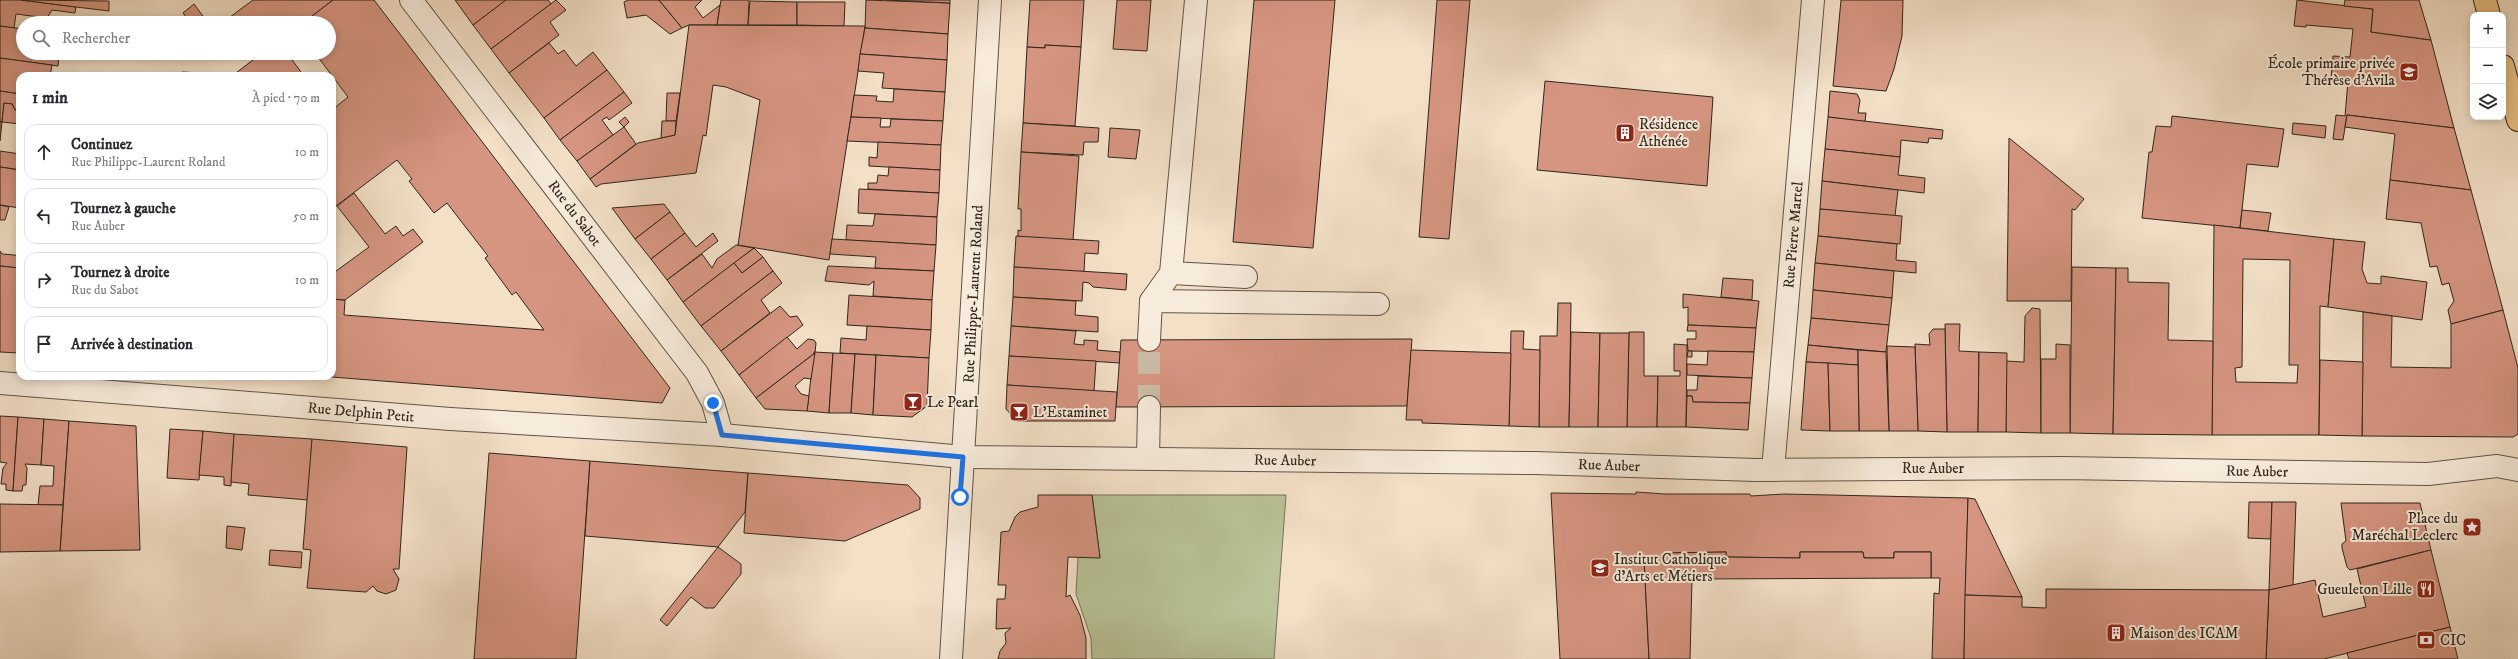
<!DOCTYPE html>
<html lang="fr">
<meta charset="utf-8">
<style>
:root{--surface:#fff;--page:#f2f2f3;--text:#2b2b33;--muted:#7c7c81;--line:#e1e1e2}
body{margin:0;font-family:"IM FELL DW Pica",serif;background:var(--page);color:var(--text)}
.controls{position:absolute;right:12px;top:12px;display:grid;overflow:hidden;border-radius:8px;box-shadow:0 2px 10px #0003}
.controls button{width:36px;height:36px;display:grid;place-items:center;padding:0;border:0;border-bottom:1px solid var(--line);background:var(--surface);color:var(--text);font:20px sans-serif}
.stop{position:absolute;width:12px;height:12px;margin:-9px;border:3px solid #1a73e8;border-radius:50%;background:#fff}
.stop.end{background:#1a73e8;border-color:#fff;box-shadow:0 1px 4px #0008}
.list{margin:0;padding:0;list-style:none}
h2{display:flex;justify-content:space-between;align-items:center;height:52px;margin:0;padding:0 16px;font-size:17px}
h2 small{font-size:13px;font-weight:400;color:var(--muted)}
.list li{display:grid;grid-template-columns:26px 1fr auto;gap:12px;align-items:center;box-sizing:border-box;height:56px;margin:0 8px 8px;padding:0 8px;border:1px solid var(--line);border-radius:12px}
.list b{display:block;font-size:15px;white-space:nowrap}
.list p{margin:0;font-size:13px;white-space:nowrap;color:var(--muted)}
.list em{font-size:13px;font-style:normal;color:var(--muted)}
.icon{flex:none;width:22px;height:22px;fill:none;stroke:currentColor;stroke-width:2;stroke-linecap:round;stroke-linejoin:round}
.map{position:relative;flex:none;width:2518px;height:659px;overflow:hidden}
.search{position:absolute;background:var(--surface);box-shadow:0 2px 10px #0003;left:16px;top:16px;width:320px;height:44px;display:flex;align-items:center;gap:10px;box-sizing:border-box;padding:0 14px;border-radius:22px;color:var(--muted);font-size:15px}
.panel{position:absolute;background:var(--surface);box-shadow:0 2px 10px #0003;left:16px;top:72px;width:320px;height:308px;border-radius:12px}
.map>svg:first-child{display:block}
.green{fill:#b9c397;stroke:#74745a}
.building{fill:#d69581;stroke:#2f261c;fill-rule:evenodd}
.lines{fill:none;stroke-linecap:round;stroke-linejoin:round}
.minor-tunnel{stroke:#ccbba5;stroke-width:22;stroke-dasharray:22 11;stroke-linecap:butt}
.minor-casing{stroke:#605447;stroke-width:24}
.major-casing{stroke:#2f261c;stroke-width:24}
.minor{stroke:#f7ebdb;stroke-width:22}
.major{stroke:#eac084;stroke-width:22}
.route{stroke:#1a73e8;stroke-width:5}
.labels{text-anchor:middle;stroke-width:4;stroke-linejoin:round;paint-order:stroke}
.poi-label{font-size:15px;fill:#2f261c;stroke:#f7ebdb;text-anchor:start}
.street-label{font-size:15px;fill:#2f261c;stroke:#f7ebdb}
</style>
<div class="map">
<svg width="2518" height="659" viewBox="0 0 2518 659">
<rect width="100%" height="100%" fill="#f3e0c7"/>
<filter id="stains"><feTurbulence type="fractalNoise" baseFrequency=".005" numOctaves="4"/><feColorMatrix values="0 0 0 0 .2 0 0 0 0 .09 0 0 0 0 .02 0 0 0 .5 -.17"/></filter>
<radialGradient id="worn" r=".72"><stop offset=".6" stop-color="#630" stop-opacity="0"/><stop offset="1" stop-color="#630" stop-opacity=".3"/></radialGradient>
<polygon class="green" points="1092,495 1286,495 1274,659 1092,659 1091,638 1076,594 1078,557 1100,557"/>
<g class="building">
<polygon points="0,0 21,0 76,7 75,13 52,10 47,18 16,14 14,28 0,26"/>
<polygon points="21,0 109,1 109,11 76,7"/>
<polygon points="253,0 333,0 303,23 256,23 254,21 251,23 222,23"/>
<polygon points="333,0 374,0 670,388 662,403 319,376 332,376 332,299 345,300 344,315 544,330 516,292 512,295 485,258 488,256 447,203 434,213 409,181 412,179 397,160 332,209 332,110 348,97 315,53 329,53 329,23 303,23"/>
<polygon points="455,0 506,0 473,25"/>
<polygon points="506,0 548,0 551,4 491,49 473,25"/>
<polygon points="556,0 566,10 550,22 559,35 509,73 491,49"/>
<polygon points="628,0 659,0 682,28 670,34 646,15 627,18 624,2"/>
<polygon points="659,0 702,0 695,7 703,18 720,5 717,25 689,25 682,28"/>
<polygon points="721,0 749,0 748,25 717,25"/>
<polygon points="866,0 950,3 948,34 865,28"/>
<polygon points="886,0 950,0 950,3"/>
<polygon points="1030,0 1084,0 1081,47 1045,45 1045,48 1027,47"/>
<polygon points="1117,0 1151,0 1147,51 1113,49"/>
<polygon points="1254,0 1335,0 1313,248 1233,242"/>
<polygon points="1437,0 1470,0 1449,239 1419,237"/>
<polygon points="1841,0 1903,0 1902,36 1894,69 1886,91 1833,86"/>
<polygon points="2297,0 2373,9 2371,32 2431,40 2454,128 2347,115 2343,140 2333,139 2336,115 2345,116 2348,81 2331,79 2333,56 2350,57 2353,29 2306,25 2306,27 2294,26"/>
<polygon points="2345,0 2419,0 2431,40 2371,32 2373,9 2344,6"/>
<polygon points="750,1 797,2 797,25 748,25"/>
<polygon points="797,2 845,2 844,26 797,25"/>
<polygon points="194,4 208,23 191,23 183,13"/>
<polygon points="689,25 865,26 829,260 738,245 760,100 726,87 713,85 706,136 703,135 696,173 601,184 596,187 590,179 638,143 675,135"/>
<polygon points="0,26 23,29 23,53 59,53 58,66 0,58"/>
<polygon points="865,28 948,34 947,60 860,54"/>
<polygon points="549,43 558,54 564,50 576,66 593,52 607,70 544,118 509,73"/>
<polygon points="1045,45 1081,47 1075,126 1023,123 1027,47 1045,48"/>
<polygon points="262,53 287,53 304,76 232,76"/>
<polygon points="860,54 947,60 945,92 882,88 884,73 858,71"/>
<polygon points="0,58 52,65 50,76 20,76 20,94 0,91"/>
<polygon points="607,70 624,92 560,140 544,118"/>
<polygon points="183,72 198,73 206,76 170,76"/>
<polygon points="1545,81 1713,97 1707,186 1537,170"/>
<polygon points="894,89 945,92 943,121 851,117 854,95 877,96 876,101 893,102"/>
<polygon points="0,91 20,94 20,111 15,110 12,104 4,103 2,122 0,122"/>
<polygon points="1830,91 1857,94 1860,100 1858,113 1866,113 1865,122 1828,117"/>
<polygon points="624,92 632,103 609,120 607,117 602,120 613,135 577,161 560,140"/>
<polygon points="667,93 680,93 676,121 666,121"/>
<polygon points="4,103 12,104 15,110 20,111 20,124 2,122"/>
<polygon points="2347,115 2454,128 2471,190 2390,180 2395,134 2345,127"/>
<polygon points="2172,116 2284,129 2278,167 2247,164 2240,228 2142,218 2149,152 2152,152 2156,126 2171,127"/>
<polygon points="625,117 629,122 624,127 619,122"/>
<polygon points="851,117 881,118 880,127 890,127 891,119 943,121 941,145 847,141"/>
<polygon points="1828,117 1943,130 1942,139 1929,138 1928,143 1901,140 1900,157 1825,149"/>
<polygon points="662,121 676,121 675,135 661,138"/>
<polygon points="0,122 2,122 0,141"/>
<polygon points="1023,123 1099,128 1098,142 1084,142 1083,155 1021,152"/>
<polygon points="2293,123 2326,126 2325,138 2292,134"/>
<polygon points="624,127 636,144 590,179 577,161"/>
<polygon points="1110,128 1140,130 1136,159 1108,157"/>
<polygon points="2009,138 2084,199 2075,210 2072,209 2071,301 2007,301"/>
<polygon points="878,142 941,145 940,170 869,166 869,157 877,158"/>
<polygon points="1825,149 1900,157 1898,175 1925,178 1924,193 1822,181"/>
<polygon points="0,151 20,154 20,170 0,167"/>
<polygon points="1021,152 1079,156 1073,240 1018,237 1018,230 1021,231 1021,209 1018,209"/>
<polygon points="0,167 20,170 20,208 0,205"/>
<polygon points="889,167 940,170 939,193 868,189 868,183 877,183 878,175 888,176"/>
<polygon points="2390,180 2471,190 2503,310 2451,324 2448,310 2454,301 2449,283 2442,285 2437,266 2430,267 2421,223 2386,219"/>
<polygon points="1822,181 1898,190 1895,216 1820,209"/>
<polygon points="859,189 939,193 937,217 858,213"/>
<polygon points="354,193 385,234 396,226 403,236 413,229 423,242 345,300 332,299 332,274 369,247 337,206"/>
<polygon points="664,204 670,212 635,239 612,208"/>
<polygon points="0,205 9,207 5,220 0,220"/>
<polygon points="1820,209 1902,216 1900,244 1818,236"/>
<polygon points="2242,210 2271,213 2268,231 2240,228"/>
<polygon points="670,212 685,233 651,259 635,239"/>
<polygon points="875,214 937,217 936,245 846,240 847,225 873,226"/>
<path d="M2214,225L2334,239L2328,307L2320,306L2319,435H2212ZM2243,259L2290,260L2289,365H2298L2297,383L2236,382L2235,368L2242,367Z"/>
<polygon points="685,233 696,247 713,233 718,241 667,280 651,259"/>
<polygon points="1016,236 1099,241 1098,254 1085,253 1084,272 1014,267"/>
<polygon points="1818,236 1897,244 1896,260 1916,262 1916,273 1815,263"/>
<polygon points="832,239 936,245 934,271 875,268 876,257 830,254"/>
<polygon points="2334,239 2365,242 2362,269 2367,283 2381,284 2381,276 2427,282 2422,320 2328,307"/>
<polygon points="736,245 754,248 683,302 667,280 702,254 712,268 717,259"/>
<polygon points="754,248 763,257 742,273 734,263"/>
<polygon points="0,251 2,254 15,255 19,258 18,268 0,266"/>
<polygon points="763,257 773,271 701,326 683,302 734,263 742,273"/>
<polygon points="1815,263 1894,271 1892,298 1813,290"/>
<polygon points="0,266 20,268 20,353 0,352"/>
<polygon points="828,266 934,271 932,300 873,296 874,281 869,285 825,281"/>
<polygon points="1014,267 1127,274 1126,290 1093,287 1089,283 1083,282 1082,301 1013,297"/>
<polygon points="2072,267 2116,268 2113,434 2070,433"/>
<polygon points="2116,268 2128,268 2128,282 2169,283 2168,340 2213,341 2212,435 2113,434"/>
<polygon points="773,271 782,283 761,300 770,313 721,351 701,326"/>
<polygon points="1723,278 1753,280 1752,300 1721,297"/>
<polygon points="1813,290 1892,298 1889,325 1811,318"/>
<polygon points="1683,294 1759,301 1756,328 1688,325 1688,307 1683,308"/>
<polygon points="849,295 932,300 931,330 847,325"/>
<polygon points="1013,297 1076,301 1075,315 1098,317 1098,332 1011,326"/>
<polygon points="1558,303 1571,303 1569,427 1539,427 1540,336 1557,336"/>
<polygon points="780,306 790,317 797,316 803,325 739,375 721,351"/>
<polygon points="2032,308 2040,309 2041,433 2006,432 2006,361 2024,362 2025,316"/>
<polygon points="2503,310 2518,368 2518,434 2513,437 2362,436 2363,312 2392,316 2391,367 2451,368 2451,324"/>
<polygon points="1811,318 1889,325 1886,352 1808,345"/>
<polygon points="1945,324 1960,324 1959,351 1979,352 1978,432 1947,432"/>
<polygon points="1688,325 1756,328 1754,352 1688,351 1687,339 1696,339 1696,331 1687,331"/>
<polygon points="867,326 931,330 929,358 840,353 841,338 866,340"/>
<polygon points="1011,326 1076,331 1074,344 1084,345 1084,340 1098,341 1097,350 1120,352 1120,363 1009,356"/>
<polygon points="1933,329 1945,329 1947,432 1918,431 1915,344 1930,345 1929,334"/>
<polygon points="1511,331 1524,331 1523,349 1540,350 1539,427 1509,426"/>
<polygon points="1571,332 1600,333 1598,427 1569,427"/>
<polygon points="1629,332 1644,332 1644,376 1658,376 1657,427 1627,427"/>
<polygon points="1600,333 1629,333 1627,427 1598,427"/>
<polygon points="787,337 797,349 808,339 814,340 816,343 815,353 756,398 739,375"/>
<polygon points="1412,339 1407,406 1116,407 1121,340"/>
<polygon points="1674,344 1687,345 1686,427 1657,427 1658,376 1680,376 1680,371 1674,371"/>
<polygon points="2056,344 2070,345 2070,433 2041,433 2041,359 2056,359"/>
<polygon points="1808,345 1858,350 1858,365 1806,362"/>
<polygon points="1887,346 1915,347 1918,431 1889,431"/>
<polygon points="1411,350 1511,353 1509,426 1422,423 1422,420 1406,420"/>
<polygon points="1858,350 1886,352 1889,431 1859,431"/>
<polygon points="1688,351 1692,351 1692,357 1687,357"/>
<polygon points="1708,351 1754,352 1752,378 1687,375 1687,364 1707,365"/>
<polygon points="814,352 833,353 829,413 807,411"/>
<polygon points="1979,352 2007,353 2006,432 1978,432"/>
<polygon points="815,353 811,379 804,378 795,386 801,394 809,396 807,411 765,409 756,398"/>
<polygon points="833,353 855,354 851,413 829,413"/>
<polygon points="855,354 876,355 873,415 851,413"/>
<polygon points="876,355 929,358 927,406 912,417 873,415"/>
<polygon points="1009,356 1096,361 1094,391 1007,385"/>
<polygon points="2320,360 2363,362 2362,436 2319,435"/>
<polygon points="1806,362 1828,363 1830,431 1801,430"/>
<polygon points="1828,363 1858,365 1859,431 1830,431"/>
<polygon points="1698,376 1752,378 1750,403 1693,402 1692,396 1687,396 1687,390 1697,390"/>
<polygon points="1007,385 1117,392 1115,421 1017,421 1006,409"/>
<polygon points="1687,396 1692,396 1693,402 1750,403 1748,430 1686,427"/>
<polygon points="0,416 18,417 13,491 6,490 6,484 1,484 3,468 7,463 0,462"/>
<polygon points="18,417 44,419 41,465 25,464 27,468 26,485 23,485 22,491 13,491"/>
<polygon points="44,419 69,421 63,505 38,505 40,486 53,486 54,466 41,465"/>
<polygon points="69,421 136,426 140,550 60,551"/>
<polygon points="170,429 203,431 199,480 167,478"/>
<polygon points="203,431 234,434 231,486 224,485 224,477 199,475"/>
<polygon points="234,434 312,439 308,500 248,495 249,484 231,482"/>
<polygon points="312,439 407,447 399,569 393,569 399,579 396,590 386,594 377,591 373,586 366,592 307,588 311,550 303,549"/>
<polygon points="489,453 590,461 576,659 474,659"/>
<polygon points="590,461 748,473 745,512 718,547 585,536"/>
<polygon points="748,473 908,485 920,498 920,509 845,541 744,533"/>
<polygon points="1636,492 1665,494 1750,494 1751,496 1784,494 1968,498 1964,659 1932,659 1934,593 1939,594 1940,578 1931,578 1931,552 1894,552 1894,558 1864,558 1863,552 1800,552 1800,558 1726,557 1726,552 1663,553 1663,558 1644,558 1649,659 1560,659 1551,493 1636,494"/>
<polygon points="1038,495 1092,495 1100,558 1068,557 1066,597 1070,595 1080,615 1086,638 1086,659 998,659 1000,651 1006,643 1005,633 1011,628 996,629 997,599 1005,599 1006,585 998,585 1001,532 1009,531 1015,517 1020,512 1038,507"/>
<polygon points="1968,498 1975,499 2022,597 1965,595"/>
<polygon points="2249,502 2272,502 2271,539 2248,538"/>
<polygon points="2272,502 2296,502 2293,585 2269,590"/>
<polygon points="2341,503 2420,503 2431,550 2350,570 2347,567 2342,548 2342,544 2346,541"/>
<polygon points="0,504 63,505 60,551 0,552"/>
<polygon points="227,526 245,528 242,550 226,548"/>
<polygon points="718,547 741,564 741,574 714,608 705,608 691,597 667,626 660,620"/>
<polygon points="270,550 302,552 301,568 269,565"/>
<polygon points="2431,550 2450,627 2324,659 2266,659 2269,590 2315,580 2323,617 2366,607 2357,569"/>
<polygon points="1726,552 1726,557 1800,558 1800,552 1863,552 1864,558 1894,558 1894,552 1931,552 1931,578 1692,579 1690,659 1649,659 1644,558 1663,558 1663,553"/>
<polygon points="2046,589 2269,590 2266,659 1964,659 1965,595 2022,597 2022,607 2046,608"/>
<polygon points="2450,627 2458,659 2349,659 2347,653"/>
</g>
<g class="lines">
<polyline class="minor-tunnel" points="1149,407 1149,340"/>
<g class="minor-casing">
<g id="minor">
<polyline points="411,0 697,373 713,403 722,435"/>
<polyline points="1171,273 1246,277"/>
<polyline points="1151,301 1171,273 1196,0"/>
<polyline points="1149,340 1151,301 1378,304"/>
<polyline points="0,383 450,419 722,435 963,457 1535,463 1756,470 2062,468 2428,474 2497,466 2518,470"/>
<polyline points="1148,458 1149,407"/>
<polyline points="1773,470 1813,0"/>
<polyline points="951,659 990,0"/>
</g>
</g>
<g class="major-casing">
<g id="major">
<polyline points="2485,0 2489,15"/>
<polyline points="2503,66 2518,120"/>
</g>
</g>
<use href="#minor" class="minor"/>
<use href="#major" class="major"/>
</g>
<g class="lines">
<polyline class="route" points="713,403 722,435 963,457 960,497"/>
</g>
<defs>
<g id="school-square" transform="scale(1)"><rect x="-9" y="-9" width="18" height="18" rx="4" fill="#8f2418" stroke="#f7ebdb"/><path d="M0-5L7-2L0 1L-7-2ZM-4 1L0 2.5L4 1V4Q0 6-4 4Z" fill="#fff"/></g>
<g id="building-square" transform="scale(1)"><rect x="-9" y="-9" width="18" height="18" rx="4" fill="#8f2418" stroke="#f7ebdb"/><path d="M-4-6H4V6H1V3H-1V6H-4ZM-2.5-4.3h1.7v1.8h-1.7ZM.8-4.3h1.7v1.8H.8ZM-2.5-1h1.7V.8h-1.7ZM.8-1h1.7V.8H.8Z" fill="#fff"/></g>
<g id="bar-square" transform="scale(1)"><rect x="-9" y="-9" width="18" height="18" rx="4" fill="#8f2418" stroke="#f7ebdb"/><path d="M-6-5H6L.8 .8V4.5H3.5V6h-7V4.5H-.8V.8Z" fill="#fff"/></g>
<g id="sight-square" transform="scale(1)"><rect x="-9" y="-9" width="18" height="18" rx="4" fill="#8f2418" stroke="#f7ebdb"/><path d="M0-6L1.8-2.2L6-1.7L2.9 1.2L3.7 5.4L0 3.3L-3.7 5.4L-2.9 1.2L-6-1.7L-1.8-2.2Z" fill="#fff"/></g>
<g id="university-square" transform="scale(1)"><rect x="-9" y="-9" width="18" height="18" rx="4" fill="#8f2418" stroke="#f7ebdb"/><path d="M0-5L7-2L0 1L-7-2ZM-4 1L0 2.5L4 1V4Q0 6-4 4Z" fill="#fff"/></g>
<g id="restaurant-square" transform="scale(1)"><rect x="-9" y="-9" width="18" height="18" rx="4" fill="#8f2418" stroke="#f7ebdb"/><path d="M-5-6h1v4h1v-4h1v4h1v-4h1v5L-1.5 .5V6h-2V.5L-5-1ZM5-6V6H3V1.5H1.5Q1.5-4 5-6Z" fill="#fff"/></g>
<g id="bank-square" transform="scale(1)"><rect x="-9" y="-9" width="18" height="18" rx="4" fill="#8f2418" stroke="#f7ebdb"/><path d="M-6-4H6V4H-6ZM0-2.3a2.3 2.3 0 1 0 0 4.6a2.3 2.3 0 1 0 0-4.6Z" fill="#fff"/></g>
</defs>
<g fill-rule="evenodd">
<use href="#school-square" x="2409" y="72"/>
<use href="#building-square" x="1625" y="133"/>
<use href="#bar-square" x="913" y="402"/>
<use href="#bar-square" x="1019" y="412"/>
<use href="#sight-square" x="2472" y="527"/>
<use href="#university-square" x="1600" y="568"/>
<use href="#restaurant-square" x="2426" y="589"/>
<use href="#building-square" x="2116" y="633"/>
<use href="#bank-square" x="2426" y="640"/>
</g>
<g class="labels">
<g class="poi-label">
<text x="2395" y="68" text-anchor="end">École primaire privée<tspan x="2395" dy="17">Thérèse d'Avila</tspan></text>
<text x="1639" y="129">Résidence<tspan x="1639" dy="17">Athénée</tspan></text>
<text x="927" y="407">Le Pearl</text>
<text x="1033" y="417">L'Estaminet</text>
<text x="2458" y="523" text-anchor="end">Place du<tspan x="2458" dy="17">Maréchal Leclerc</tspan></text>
<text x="1614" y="564">Institut Catholique<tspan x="1614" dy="17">d'Arts et Métiers</tspan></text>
<text x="2412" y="594" text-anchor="end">Gueuleton Lille</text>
<text x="2130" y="638">Maison des ICAM</text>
<text x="2440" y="645">CIC</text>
</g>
<g class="street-label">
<text transform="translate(575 213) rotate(53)" y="5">Rue du Sabot</text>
<text transform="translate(1793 235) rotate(-85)" y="5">Rue Pierre Martel</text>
<text transform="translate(973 294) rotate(-87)" y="5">Rue Philippe-Laurent Roland</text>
<text transform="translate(361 412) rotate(5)" y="5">Rue Delphin Petit</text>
<text transform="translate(1285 460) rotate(1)" y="5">Rue Auber</text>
<text transform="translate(1609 465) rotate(2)" y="5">Rue Auber</text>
<text x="1933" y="473">Rue Auber</text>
<text transform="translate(2257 471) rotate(1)" y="5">Rue Auber</text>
</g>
</g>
<rect width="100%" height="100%" filter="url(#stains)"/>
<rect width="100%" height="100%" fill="url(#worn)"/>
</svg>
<div class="controls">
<button>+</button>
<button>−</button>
<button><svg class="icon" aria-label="layers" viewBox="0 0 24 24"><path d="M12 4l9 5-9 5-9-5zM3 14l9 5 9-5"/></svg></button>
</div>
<div class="stop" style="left:960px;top:497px"></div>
<div class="stop end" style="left:713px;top:403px"></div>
<div class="search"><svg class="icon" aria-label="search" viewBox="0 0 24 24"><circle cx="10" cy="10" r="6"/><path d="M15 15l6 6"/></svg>Rechercher</div>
<section class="panel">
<h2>1 min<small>À pied · 70 m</small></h2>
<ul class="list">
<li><svg class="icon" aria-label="ahead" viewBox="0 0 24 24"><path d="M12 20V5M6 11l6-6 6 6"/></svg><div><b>Continuez</b><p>Rue Philippe-Laurent Roland</p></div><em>10 m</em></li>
<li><svg class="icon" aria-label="left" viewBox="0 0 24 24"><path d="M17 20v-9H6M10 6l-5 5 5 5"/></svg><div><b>Tournez à gauche</b><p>Rue Auber</p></div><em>50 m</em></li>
<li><svg class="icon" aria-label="right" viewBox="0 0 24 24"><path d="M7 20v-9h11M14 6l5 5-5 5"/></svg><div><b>Tournez à droite</b><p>Rue du Sabot</p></div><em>10 m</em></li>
<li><svg class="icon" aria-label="arrive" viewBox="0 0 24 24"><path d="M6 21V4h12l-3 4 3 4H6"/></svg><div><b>Arrivée à destination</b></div></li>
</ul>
</section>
</div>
